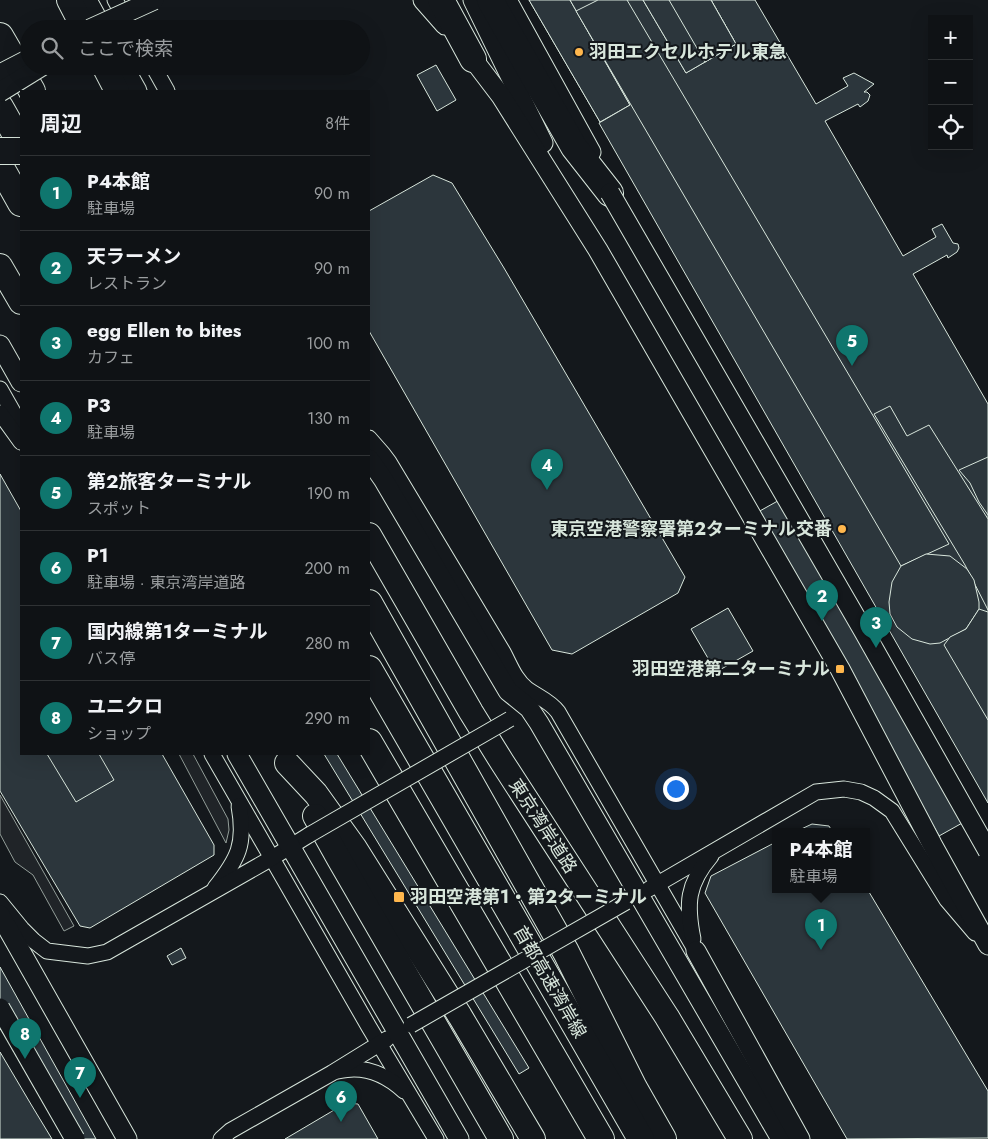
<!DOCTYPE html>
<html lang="ja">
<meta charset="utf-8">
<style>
:root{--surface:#0f1215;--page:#181b1e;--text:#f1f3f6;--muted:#9b9ea0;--line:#2f3234;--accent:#0f766e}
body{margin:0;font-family:Jost,"Noto Sans JP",sans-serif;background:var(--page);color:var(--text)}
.controls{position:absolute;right:15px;top:15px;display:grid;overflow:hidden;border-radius:0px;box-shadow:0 5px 20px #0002}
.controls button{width:45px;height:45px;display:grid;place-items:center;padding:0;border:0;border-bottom:1px solid var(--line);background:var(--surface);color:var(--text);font:25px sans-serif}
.you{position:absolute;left:675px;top:788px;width:18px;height:18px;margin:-12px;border:4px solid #fff;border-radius:50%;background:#1a73e8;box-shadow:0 0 0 8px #1a73e833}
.badge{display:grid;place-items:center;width:32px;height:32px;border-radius:50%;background:var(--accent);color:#fff;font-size:16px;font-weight:700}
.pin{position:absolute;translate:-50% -41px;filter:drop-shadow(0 1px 2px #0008)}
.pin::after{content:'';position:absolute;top:26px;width:18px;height:15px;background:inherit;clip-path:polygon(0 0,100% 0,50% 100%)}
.popup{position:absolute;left:772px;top:828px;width:98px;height:65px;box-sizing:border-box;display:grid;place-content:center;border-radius:0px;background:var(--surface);filter:drop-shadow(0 1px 4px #0005);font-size:16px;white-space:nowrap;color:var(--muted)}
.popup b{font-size:19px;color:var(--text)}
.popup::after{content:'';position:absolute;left:50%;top:100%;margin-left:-10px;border:10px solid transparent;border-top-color:var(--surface)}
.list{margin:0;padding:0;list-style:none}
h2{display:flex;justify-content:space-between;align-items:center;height:65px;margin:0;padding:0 20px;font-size:21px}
h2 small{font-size:16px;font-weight:400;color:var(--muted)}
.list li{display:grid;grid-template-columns:32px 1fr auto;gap:15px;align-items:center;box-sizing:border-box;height:75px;padding:0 20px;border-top:1px solid var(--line)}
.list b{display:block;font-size:19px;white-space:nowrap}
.list p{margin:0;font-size:16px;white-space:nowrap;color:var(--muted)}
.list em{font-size:16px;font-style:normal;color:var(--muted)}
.icon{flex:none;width:28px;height:28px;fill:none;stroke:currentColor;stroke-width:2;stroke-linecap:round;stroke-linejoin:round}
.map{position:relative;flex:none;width:988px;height:1139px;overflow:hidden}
.search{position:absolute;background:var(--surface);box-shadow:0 5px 20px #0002;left:20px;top:20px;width:350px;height:55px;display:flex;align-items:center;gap:12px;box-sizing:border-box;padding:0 18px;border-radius:28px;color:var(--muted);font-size:19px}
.panel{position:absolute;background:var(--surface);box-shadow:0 5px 20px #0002;left:20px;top:90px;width:350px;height:665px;border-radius:0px}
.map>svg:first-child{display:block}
.green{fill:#202428;stroke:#939e99}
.building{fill:#2c363c;stroke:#d8e6dc}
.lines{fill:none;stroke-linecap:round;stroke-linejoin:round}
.minor-casing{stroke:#d8e6dc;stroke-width:17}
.tertiary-casing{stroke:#d8e6dc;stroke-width:21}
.trunk-casing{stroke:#d8e6dc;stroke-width:26}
.motorway-casing{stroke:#d8e6dc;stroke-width:28}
.minor{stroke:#14181c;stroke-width:15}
.tertiary{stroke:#14181c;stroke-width:19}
.trunk{stroke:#14181c;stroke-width:24}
.motorway{stroke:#14181c;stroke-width:26}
.minor-bridge-casing{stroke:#d8e6dc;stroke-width:17;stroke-linecap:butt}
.tertiary-bridge-casing{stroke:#d8e6dc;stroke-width:21;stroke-linecap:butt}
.motorway-bridge-casing{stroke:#d8e6dc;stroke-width:28;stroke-linecap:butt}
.minor-bridge{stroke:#14181c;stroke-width:15}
.tertiary-bridge{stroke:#14181c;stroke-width:19}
.motorway-bridge{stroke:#14181c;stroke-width:26}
.poi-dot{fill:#ffb74d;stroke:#14181c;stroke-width:2}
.labels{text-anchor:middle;stroke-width:4;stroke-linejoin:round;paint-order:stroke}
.poi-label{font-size:18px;font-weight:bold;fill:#d8e6dc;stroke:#14181c;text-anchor:start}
.street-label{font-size:18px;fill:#d8e6dc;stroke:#14181c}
</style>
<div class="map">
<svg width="988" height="1139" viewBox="0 0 988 1139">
<rect width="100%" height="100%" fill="#14181c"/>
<g class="green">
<polygon points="179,754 193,754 228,819 229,830 226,843"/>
<polygon points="0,795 74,926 64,931 33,875 15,862 0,834"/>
</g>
<g class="building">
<polygon points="529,0 570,0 630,105 600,122"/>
<polygon points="529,0 570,0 630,105 600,122"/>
<polygon points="570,0 643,0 686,73 736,44 711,0 755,0 816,104 848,86 843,78 854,73 874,84 864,92 867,92 870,95 868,101 860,107 858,104 825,121 903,256 936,237 932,229 942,224 953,243 958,244 959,248 957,252 948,258 947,255 913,274 988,404 988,803 599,123 630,105"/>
<polygon points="598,0 627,0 949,544 901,566 576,11"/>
<polygon points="643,0 711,0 736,44 686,73"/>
<polygon points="669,0 711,0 736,44 705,62"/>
<polygon points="436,65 456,100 437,111 417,75"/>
<polygon points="433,175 452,183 504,268 685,577 678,593 572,654 552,650 369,331 369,211"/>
<polygon points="890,406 907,436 929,425 988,519 988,610 965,565 874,414"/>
<polygon points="988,457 988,515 979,502 970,483 959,470"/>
<polygon points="0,474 21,511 21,754 162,754 214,845 214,855 90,928 80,926 0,791"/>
<polygon points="783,498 964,822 939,836 758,512"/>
<polygon points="926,554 950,556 967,569 974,580 979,602 979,609 966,629 940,643 930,644 912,639 897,627 890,614 889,602 892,582 901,566"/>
<polygon points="728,608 753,651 716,672 691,629"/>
<polygon points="979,609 988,612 988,720 944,645 950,637 966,629"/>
<polygon points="47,754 99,754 114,780 76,802"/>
<polygon points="324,754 337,754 529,1068 519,1074"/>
<polygon points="812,824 829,826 832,831 797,831"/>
<polygon points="776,842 776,889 866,889 866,887 988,1091 988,1138 847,1139 705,893 711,876"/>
<polygon points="181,948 186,958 172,965 167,956"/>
<polygon points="0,967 96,1139 64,1139 0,1025"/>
<polygon points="0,1052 32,1106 52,1139 0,1139"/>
<polygon points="346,1103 358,1104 378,1139 285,1139"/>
</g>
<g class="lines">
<g class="minor-casing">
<g id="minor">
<polyline points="115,0 131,29"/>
<polyline points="153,66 167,91"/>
<polyline points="0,389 21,426"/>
<polyline points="0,413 21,442"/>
<path d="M369,438L383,454L389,462L503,652C510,665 515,680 527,689C538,697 550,701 558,712L696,951"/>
<polyline points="212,754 369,1027 436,1139"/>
<path d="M215,888C238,859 246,844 239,806"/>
<polyline points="649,889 816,792 844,789 861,792 874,798 892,811 947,900 975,933"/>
<polyline points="0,902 22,929 34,941 47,951 88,956 107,952 272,858 309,835"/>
<path d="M693,939C686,904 687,884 711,856"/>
<path d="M338,1071C343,1070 349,1069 354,1069C373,1069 391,1079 404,1091"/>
<polyline points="221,1139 230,1131 332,1073 387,1039"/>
</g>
</g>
<g class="tertiary-casing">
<g id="tertiary">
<polyline points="87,0 103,29"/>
<polyline points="423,0 445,25"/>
<polyline points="473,0 543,143"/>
<polyline points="507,0 591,152"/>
<polyline points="466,50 501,96 598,250 840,669 932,844 988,945"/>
<polyline points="123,66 137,91"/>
<polyline points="0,345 21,382"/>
<polyline points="369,459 383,479 508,691 529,708 539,723 781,1139"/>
<polyline points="237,754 459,1139"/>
<polyline points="0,915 127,1139"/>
<polyline points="696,951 800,1139"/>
</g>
</g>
<g class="trunk-casing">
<g id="trunk">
<polyline points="69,0 84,29"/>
<polyline points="104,66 117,91"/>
<polyline points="0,266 21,302"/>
<polyline points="369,535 471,712 502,762 667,1017 740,1139"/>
<polyline points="287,763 316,794 354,847 460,1016 533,1139"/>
<polyline points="315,816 339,859 501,1139"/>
</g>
</g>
<g class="motorway-casing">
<g id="motorway">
<polyline points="441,0 473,59"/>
<polyline points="490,0 574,147 610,193"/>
<polyline points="0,36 32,91"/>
<polyline points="0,107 21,144"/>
<polyline points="0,166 21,203"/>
<polyline points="369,603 566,952 634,1088 663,1139"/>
<polyline points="369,669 641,1139"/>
<polyline points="369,742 601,1139"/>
</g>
</g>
<use href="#minor" class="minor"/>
<use href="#tertiary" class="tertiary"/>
<use href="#trunk" class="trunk"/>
<use href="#motorway" class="motorway"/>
<g class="minor-bridge-casing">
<g id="minor-bridge">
<polyline points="309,835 510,719"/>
<polyline points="411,1025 626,902"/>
</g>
</g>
<g class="tertiary-bridge-casing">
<g id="tertiary-bridge">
<polyline points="90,29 154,0"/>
<polyline points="0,74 29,59"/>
<polyline points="0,92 42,66"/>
<polyline points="610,193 863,630 988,851"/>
<polyline points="0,1008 75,1139"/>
</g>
</g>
<g class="motorway-bridge-casing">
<polyline id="motorway-bridge" points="0,151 21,151"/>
</g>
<use href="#minor-bridge" class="minor-bridge"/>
<use href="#tertiary-bridge" class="tertiary-bridge"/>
<use href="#motorway-bridge" class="motorway-bridge"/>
</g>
<g class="poi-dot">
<circle cx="579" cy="52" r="5"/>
<circle cx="842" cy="529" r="5"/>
<rect x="835" y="664" width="10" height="10" rx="2.5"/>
<rect x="393" y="891" width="12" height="12" rx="2.5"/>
</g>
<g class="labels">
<g class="poi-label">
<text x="589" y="58">羽田エクセルホテル東急</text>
<text x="832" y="535" text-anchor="end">東京空港警察署第2ターミナル交番</text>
<text x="830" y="675" text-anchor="end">羽田空港第二ターミナル</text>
<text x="410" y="903">羽田空港第1・第2ターミナル</text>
</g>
<g class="street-label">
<text transform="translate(543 826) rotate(57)" y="6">東京湾岸道路</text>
<text transform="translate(550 982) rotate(60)" y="6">首都高速湾岸線</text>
</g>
</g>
</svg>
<div class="controls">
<button>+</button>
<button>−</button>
<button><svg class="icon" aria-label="locate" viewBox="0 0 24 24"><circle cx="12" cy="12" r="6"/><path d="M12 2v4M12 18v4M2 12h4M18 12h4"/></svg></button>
</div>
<div class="you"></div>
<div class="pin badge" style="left:821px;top:950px">1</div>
<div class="popup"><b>P4本館</b>駐車場</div>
<div class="pin badge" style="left:822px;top:621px">2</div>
<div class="pin badge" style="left:876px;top:648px">3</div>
<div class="pin badge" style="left:547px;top:490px">4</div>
<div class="pin badge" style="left:852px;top:366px">5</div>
<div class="pin badge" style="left:341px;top:1122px">6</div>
<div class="pin badge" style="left:80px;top:1098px">7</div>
<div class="pin badge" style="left:25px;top:1059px">8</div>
<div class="search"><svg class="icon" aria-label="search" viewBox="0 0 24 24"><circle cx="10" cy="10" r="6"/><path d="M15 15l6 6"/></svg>ここで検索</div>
<section class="panel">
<h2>周辺<small>8件</small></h2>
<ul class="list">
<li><span class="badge">1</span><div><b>P4本館</b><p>駐車場</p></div><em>90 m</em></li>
<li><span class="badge">2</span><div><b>天ラーメン</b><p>レストラン</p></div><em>90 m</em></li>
<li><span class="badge">3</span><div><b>egg Ellen to bites</b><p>カフェ</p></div><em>100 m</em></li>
<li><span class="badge">4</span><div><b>P3</b><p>駐車場</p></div><em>130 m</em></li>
<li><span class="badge">5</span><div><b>第2旅客ターミナル</b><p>スポット</p></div><em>190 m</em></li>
<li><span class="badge">6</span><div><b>P1</b><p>駐車場 · 東京湾岸道路</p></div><em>200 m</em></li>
<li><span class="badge">7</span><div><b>国内線第1ターミナル</b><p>バス停</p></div><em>280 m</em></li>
<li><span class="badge">8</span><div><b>ユニクロ</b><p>ショップ</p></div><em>290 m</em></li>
</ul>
</section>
</div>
